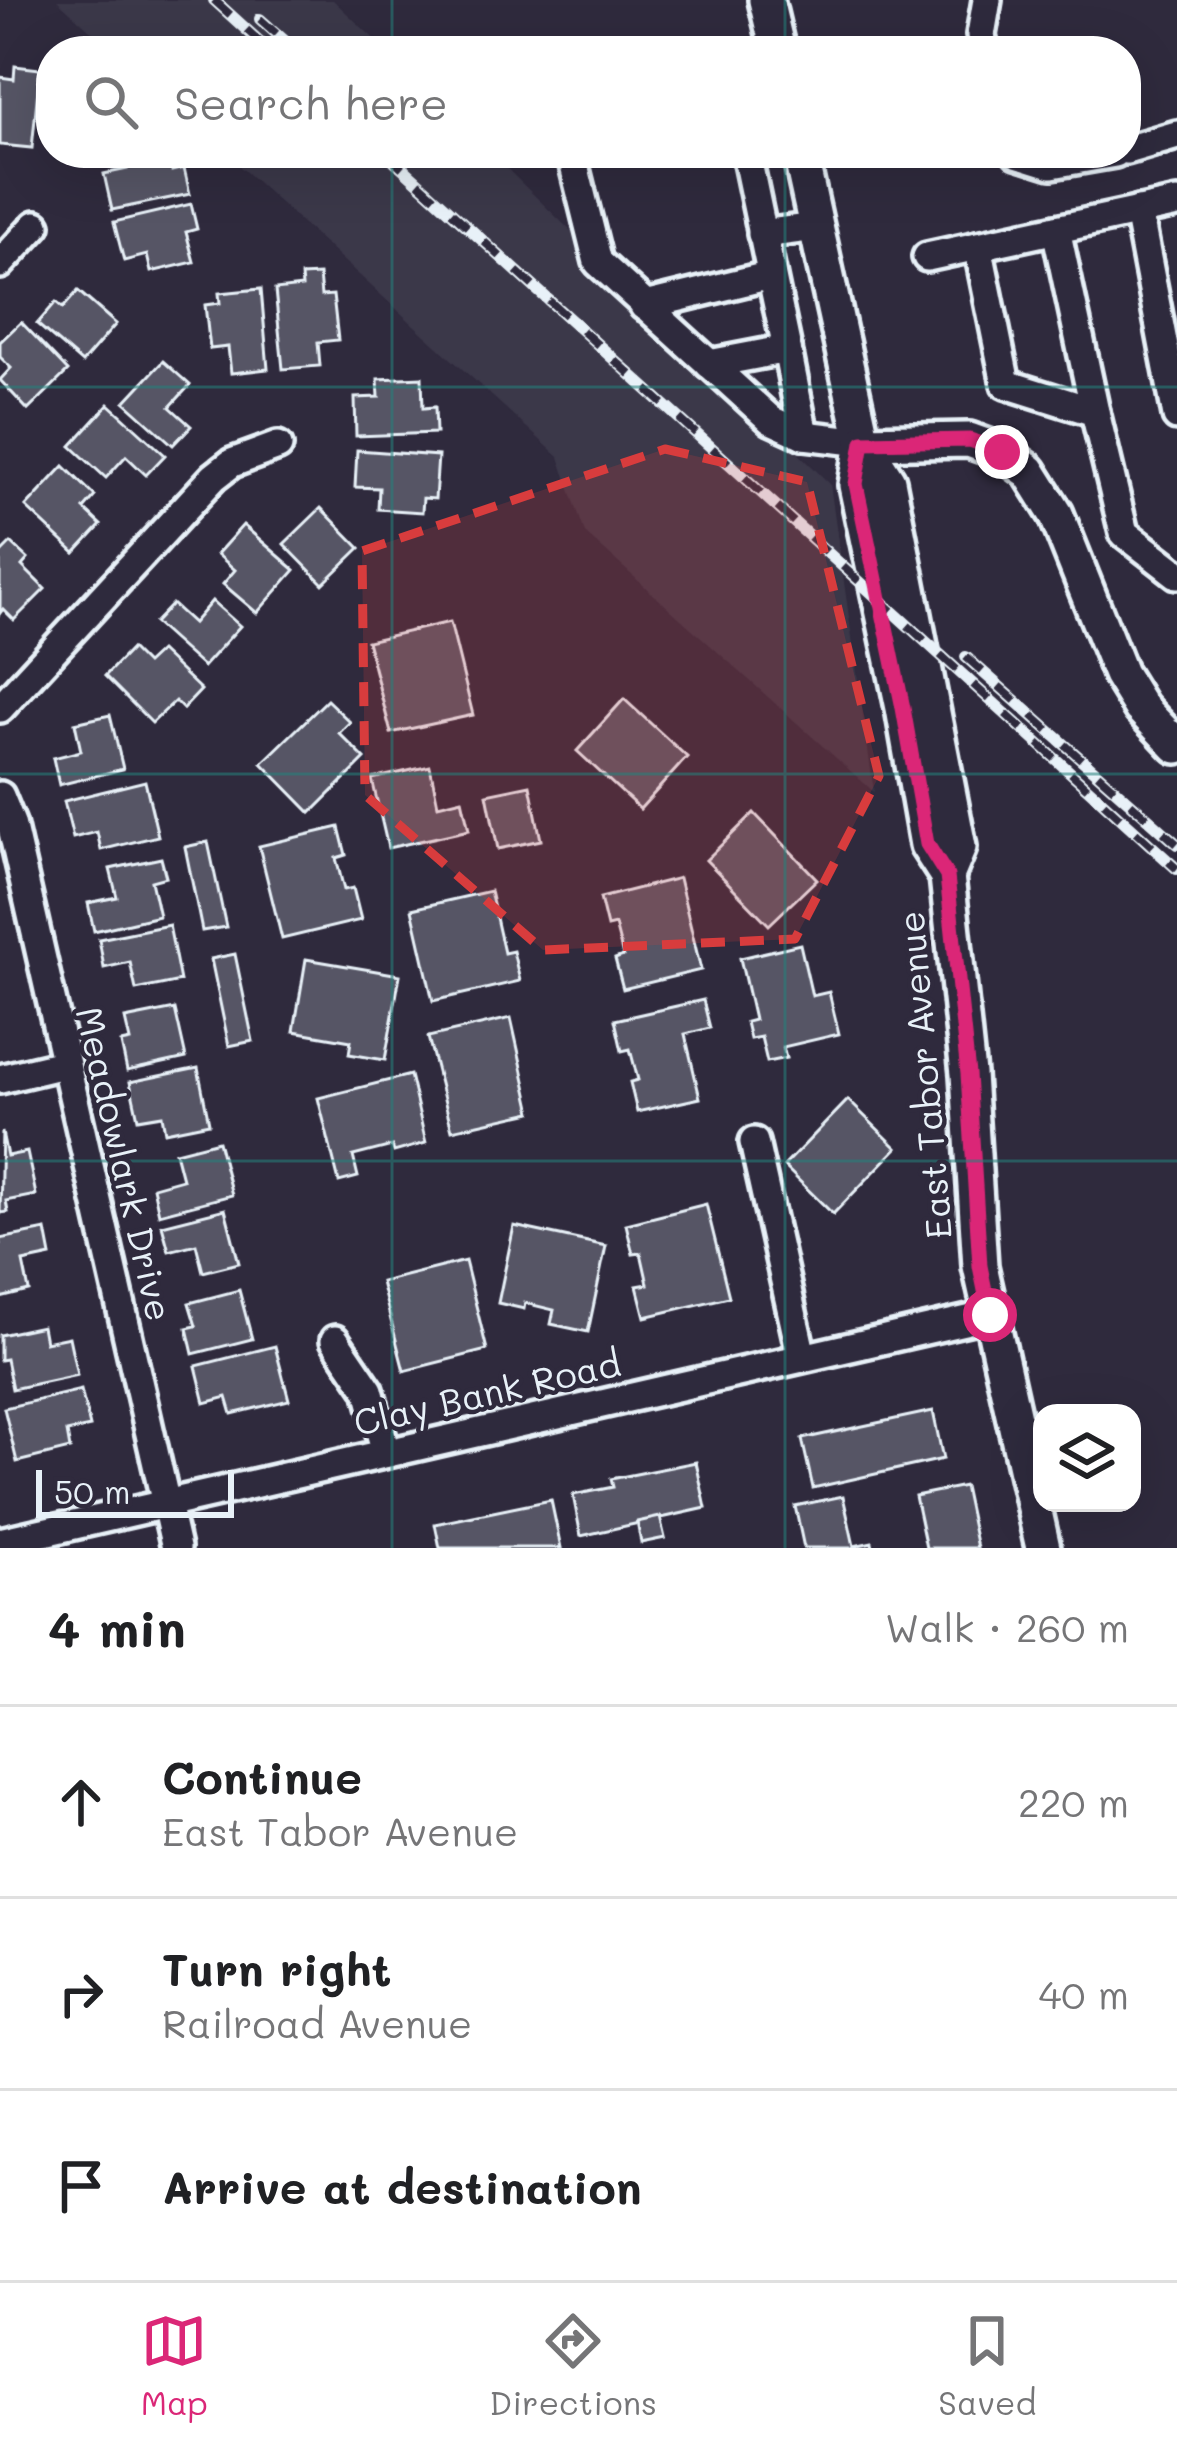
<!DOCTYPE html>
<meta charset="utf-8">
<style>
:root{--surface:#fff;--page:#f6f6f6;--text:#202124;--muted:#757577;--line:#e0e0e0;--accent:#db2777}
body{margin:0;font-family:Mali,sans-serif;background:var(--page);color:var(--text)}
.controls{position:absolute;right:36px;bottom:36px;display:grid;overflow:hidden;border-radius:24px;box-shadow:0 12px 48px #0002}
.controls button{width:108px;height:108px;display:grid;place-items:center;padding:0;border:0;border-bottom:3px solid var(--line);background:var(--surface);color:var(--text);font:60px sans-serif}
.scale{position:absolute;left:36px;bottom:30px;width:198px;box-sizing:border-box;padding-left:12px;border:6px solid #e8f1f8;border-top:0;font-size:33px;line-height:42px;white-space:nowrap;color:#e8f1f8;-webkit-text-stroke:9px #2f2a3d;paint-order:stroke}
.stop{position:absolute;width:36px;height:36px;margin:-27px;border:9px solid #db2777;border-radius:50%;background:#fff}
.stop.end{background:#db2777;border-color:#fff;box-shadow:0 3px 12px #0008}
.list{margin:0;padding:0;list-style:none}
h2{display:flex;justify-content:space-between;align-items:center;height:156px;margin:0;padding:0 48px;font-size:51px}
h2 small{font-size:39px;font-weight:400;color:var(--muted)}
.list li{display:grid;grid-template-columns:78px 1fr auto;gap:36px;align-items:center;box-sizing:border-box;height:192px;padding:0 48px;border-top:3px solid var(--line)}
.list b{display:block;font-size:45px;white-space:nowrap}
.list p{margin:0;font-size:39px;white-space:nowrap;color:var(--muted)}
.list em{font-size:39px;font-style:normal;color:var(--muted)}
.icon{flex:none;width:66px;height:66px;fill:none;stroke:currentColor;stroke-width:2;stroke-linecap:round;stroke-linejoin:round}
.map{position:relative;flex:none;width:1177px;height:1548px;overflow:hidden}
.search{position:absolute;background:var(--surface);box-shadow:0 12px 48px #0002;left:36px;right:36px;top:36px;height:132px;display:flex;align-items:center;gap:30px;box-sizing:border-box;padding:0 42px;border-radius:48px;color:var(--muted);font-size:45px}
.sheet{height:732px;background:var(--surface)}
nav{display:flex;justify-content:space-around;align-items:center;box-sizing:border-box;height:168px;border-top:3px solid var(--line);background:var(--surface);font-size:33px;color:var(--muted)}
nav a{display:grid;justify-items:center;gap:6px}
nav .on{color:var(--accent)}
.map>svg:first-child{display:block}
.built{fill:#3b3749}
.building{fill:#575565;stroke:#e8f1f8;stroke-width:3}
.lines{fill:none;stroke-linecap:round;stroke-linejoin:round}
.minor-casing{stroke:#e8f1f8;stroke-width:36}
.major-casing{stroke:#e8f1f8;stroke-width:42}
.minor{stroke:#2f2a3d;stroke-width:27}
.major{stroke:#2f2a3d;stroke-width:33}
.rail-casing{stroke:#e8f1f8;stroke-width:12}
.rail{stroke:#2f2a3d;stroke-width:8;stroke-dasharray:22;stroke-linecap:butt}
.route{stroke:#db2777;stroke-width:15}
.marked{fill:#d83c3d;fill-opacity:0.2;stroke:#d83c3d;stroke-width:9;stroke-dasharray:24 15;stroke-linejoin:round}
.grid{fill:none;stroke:#25827c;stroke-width:3;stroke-opacity:0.55}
.labels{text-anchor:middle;stroke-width:9;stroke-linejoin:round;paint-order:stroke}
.street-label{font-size:36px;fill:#e8f1f8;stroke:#2f2a3d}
</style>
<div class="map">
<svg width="1177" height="1548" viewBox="0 0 1177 1548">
<rect width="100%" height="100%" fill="#2f2a3d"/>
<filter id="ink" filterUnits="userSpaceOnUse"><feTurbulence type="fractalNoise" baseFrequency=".00833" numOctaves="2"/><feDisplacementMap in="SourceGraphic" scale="24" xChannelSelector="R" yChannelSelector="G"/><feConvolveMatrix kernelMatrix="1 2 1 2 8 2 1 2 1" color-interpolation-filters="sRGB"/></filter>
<g filter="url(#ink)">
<g class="built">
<polygon points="57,0 333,0 387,51 113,51"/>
<polygon points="225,153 491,153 830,484 874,792 585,533 559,457"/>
</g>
<g class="building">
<polygon points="15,66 40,69 32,148 0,145 0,77 14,79"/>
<polygon points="123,153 168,153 172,171 184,168 190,194 112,210 104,174 127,169"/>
<polygon points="191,204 197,229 186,232 194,262 151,272 147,255 124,261 114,222"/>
<polygon points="319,275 321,296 333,295 338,340 318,342 320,366 283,369 275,290 302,287 301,276"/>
<polygon points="261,289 268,369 231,373 228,347 210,349 205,305 220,303 219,293"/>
<polygon points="78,291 116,324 82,363 37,324 56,302 63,308"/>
<polygon points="21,322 68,371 28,410 0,380 11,368 0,357 0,342"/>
<polygon points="163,361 190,385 170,407 191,426 173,445 125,402"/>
<polygon points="422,377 423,408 435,407 436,433 356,436 355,398 379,397 378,379"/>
<polygon points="109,404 165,455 146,475 126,456 106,478 71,446"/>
<polygon points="357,450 438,456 435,499 423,498 422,512 378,509 379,488 355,487"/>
<polygon points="64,466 95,496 84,509 101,525 75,553 26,507"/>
<polygon points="321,508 360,548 323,584 284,544"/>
<polygon points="243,525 295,570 257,613 223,584 235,570 217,554"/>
<polygon points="11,543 28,559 22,566 45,589 14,620 3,609 0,613 0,554"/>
<polygon points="212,601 240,626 203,667 154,623 172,604 193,623"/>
<polygon points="450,622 473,715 391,733 367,641"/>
<polygon points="131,649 146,664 160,651 201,690 183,709 175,701 152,723 105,676"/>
<polygon points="624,699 687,757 640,809 577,751"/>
<polygon points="327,700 350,722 339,733 365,759 311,813 262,763"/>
<polygon points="110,715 123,769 59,785 53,758 81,751 75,723"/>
<polygon points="430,766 438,805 462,799 469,830 388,848 372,779"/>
<polygon points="145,781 158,836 101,850 97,832 73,838 64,801"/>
<polygon points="530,785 541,840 498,849 487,794"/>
<polygon points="754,813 817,879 769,925 706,860"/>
<polygon points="339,827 346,855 336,858 344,890 353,888 361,920 282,939 259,846"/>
<polygon points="208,842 226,927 202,931 185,847"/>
<polygon points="161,858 166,877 151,881 159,916 94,931 88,903 117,897 110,869"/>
<polygon points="679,878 701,970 623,989 615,959 623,956 615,925 607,927 600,898"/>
<polygon points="490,891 504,953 513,951 520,981 433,1001 412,909"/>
<polygon points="169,925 180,981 136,990 130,962 104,968 99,939"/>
<polygon points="800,944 812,996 829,992 839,1034 783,1047 786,1058 767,1062 761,1037 750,1039 746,1022 754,1020 740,958"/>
<polygon points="235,954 253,1041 229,1046 211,959"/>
<polygon points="306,959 400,975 385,1060 349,1054 351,1041 294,1031"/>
<polygon points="703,1000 710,1028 685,1034 700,1098 637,1112 630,1082 638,1080 630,1049 622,1051 615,1020"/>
<polygon points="175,1009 186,1058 127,1071 121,1043 130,1041 125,1019"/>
<polygon points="511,1018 532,1112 452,1130 428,1037"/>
<polygon points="198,1068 209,1123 165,1132 162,1115 138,1119 130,1082"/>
<polygon points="410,1075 426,1143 394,1152 392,1146 353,1156 358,1177 339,1182 318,1098"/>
<polygon points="848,1100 897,1148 833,1214 784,1166"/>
<polygon points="2,1132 7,1156 27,1152 36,1195 6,1201 8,1212 0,1213"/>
<polygon points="218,1141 232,1195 159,1214 153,1187 182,1179 175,1152"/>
<polygon points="706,1204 729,1297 645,1317 637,1286 648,1284 641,1253 633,1254 626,1224"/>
<polygon points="225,1209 239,1263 203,1272 196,1244 169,1251 162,1225"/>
<polygon points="514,1226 606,1246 588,1332 551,1324 554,1310 525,1303 524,1309 498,1303"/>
<polygon points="46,1230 51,1256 23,1262 29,1291 0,1298 0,1239"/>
<polygon points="465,1261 487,1350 404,1371 381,1282"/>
<polygon points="239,1290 252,1339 193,1354 187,1328 196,1326 189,1303"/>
<polygon points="42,1326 45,1342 69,1337 77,1375 12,1389 6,1359 0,1360 0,1335"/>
<polygon points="275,1346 289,1400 232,1414 227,1397 205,1403 196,1366"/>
<polygon points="81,1390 90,1427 67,1432 70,1449 17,1462 4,1408"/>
<polygon points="933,1411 943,1459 813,1488 802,1439"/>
<polygon points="696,1462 706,1508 581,1536 573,1495 613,1487 611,1479"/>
<polygon points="964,1486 977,1548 926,1548 915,1496"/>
<polygon points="843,1496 854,1546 872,1542 873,1548 804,1548 795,1506"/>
<polygon points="551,1500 561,1548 440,1548 435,1524"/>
<polygon points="660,1517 665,1538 641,1543 637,1522"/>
</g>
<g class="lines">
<g class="minor-casing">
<g id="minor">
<polyline points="984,51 981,35 987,0"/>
<polyline points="1126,150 1177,135"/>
<polyline points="571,153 598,262 771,420 804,435 863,442"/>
<polyline points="746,153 787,349"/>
<polyline points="1017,153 1052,164 1115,153"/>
<polyline points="1138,211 1177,416"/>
<polyline points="1056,229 1095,412"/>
<polyline points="762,234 816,227"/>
<polyline points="978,246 1006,384 1095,412 1124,533 1177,574"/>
<polyline points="927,257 1177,203"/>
<polyline points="0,264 36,225"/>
<polyline points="644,306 771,275"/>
<polyline points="709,364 787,349 804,435"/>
<polyline points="0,708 214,477 232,463 278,446"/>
<polyline points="0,796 11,823 176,1548"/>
<polyline points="0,1079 63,1064"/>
<polyline points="754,1142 802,1357"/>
<polyline points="335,1340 369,1390 386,1453"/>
<polyline points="0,1542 990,1315"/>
</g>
</g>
<g class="major-casing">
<g id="major">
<polyline points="766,0 778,51"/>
<polyline points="800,153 863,442 888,481 959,847 947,876"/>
<polyline points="863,442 856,485 903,708 927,845 947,876 968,1074 980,1266 1043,1548"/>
<polyline points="863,442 969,440 1002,452 1029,471 1056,514 1120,674 1141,708 1177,746"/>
</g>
</g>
<use href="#minor" class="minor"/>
<use href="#major" class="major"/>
<g class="rail-casing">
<g id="rail">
<polyline points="214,0 270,51"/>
<polyline points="260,19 296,51"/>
<polyline points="386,153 1177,869"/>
<polyline points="966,657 1177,844"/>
</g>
</g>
<use href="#rail" class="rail"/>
</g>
</g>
<g class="lines" filter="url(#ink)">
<polyline class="route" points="990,1315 980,1266 968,1074 947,876 927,844 903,708 856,484 863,442 970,440 1002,452"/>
</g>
<path class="marked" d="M665,449L807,482L879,776L795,939L543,950L365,795L362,551Z"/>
<path class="grid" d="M392,0V51M785,0V51M392,153V1548M785,153V1548M0,387H1177M0,774H1177M0,1161H1177"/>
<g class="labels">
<g class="street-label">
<text transform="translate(925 1075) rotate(-95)" y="13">East Tabor Avenue</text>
<text transform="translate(124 1164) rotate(77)" y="13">Meadowlark Drive</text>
<text transform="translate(487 1393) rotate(-13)" y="13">Clay Bank Road</text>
</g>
</g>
</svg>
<div class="controls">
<button><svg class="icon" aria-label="layers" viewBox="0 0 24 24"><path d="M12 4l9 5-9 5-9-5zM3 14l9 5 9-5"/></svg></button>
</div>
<div class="scale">50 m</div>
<div class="stop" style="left:990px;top:1315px"></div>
<div class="stop end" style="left:1002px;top:452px"></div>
<div class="search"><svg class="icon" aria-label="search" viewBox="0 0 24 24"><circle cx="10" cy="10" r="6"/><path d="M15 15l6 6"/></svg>Search here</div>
</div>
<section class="sheet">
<h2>4 min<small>Walk · 260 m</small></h2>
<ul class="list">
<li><svg class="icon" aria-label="ahead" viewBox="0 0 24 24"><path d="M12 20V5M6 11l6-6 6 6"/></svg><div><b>Continue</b><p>East Tabor Avenue</p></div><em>220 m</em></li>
<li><svg class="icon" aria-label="right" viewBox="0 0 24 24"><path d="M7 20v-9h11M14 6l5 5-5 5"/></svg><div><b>Turn right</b><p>Railroad Avenue</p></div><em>40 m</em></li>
<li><svg class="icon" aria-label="arrive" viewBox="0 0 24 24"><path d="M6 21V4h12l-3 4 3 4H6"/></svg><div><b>Arrive at destination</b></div></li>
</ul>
</section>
<nav>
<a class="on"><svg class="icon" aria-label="map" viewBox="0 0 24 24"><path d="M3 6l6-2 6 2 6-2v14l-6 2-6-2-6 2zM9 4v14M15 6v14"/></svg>Map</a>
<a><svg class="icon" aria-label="directions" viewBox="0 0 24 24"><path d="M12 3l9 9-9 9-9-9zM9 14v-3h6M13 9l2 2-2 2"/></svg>Directions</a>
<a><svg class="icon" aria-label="saved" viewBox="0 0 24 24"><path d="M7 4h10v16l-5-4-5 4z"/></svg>Saved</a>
</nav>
